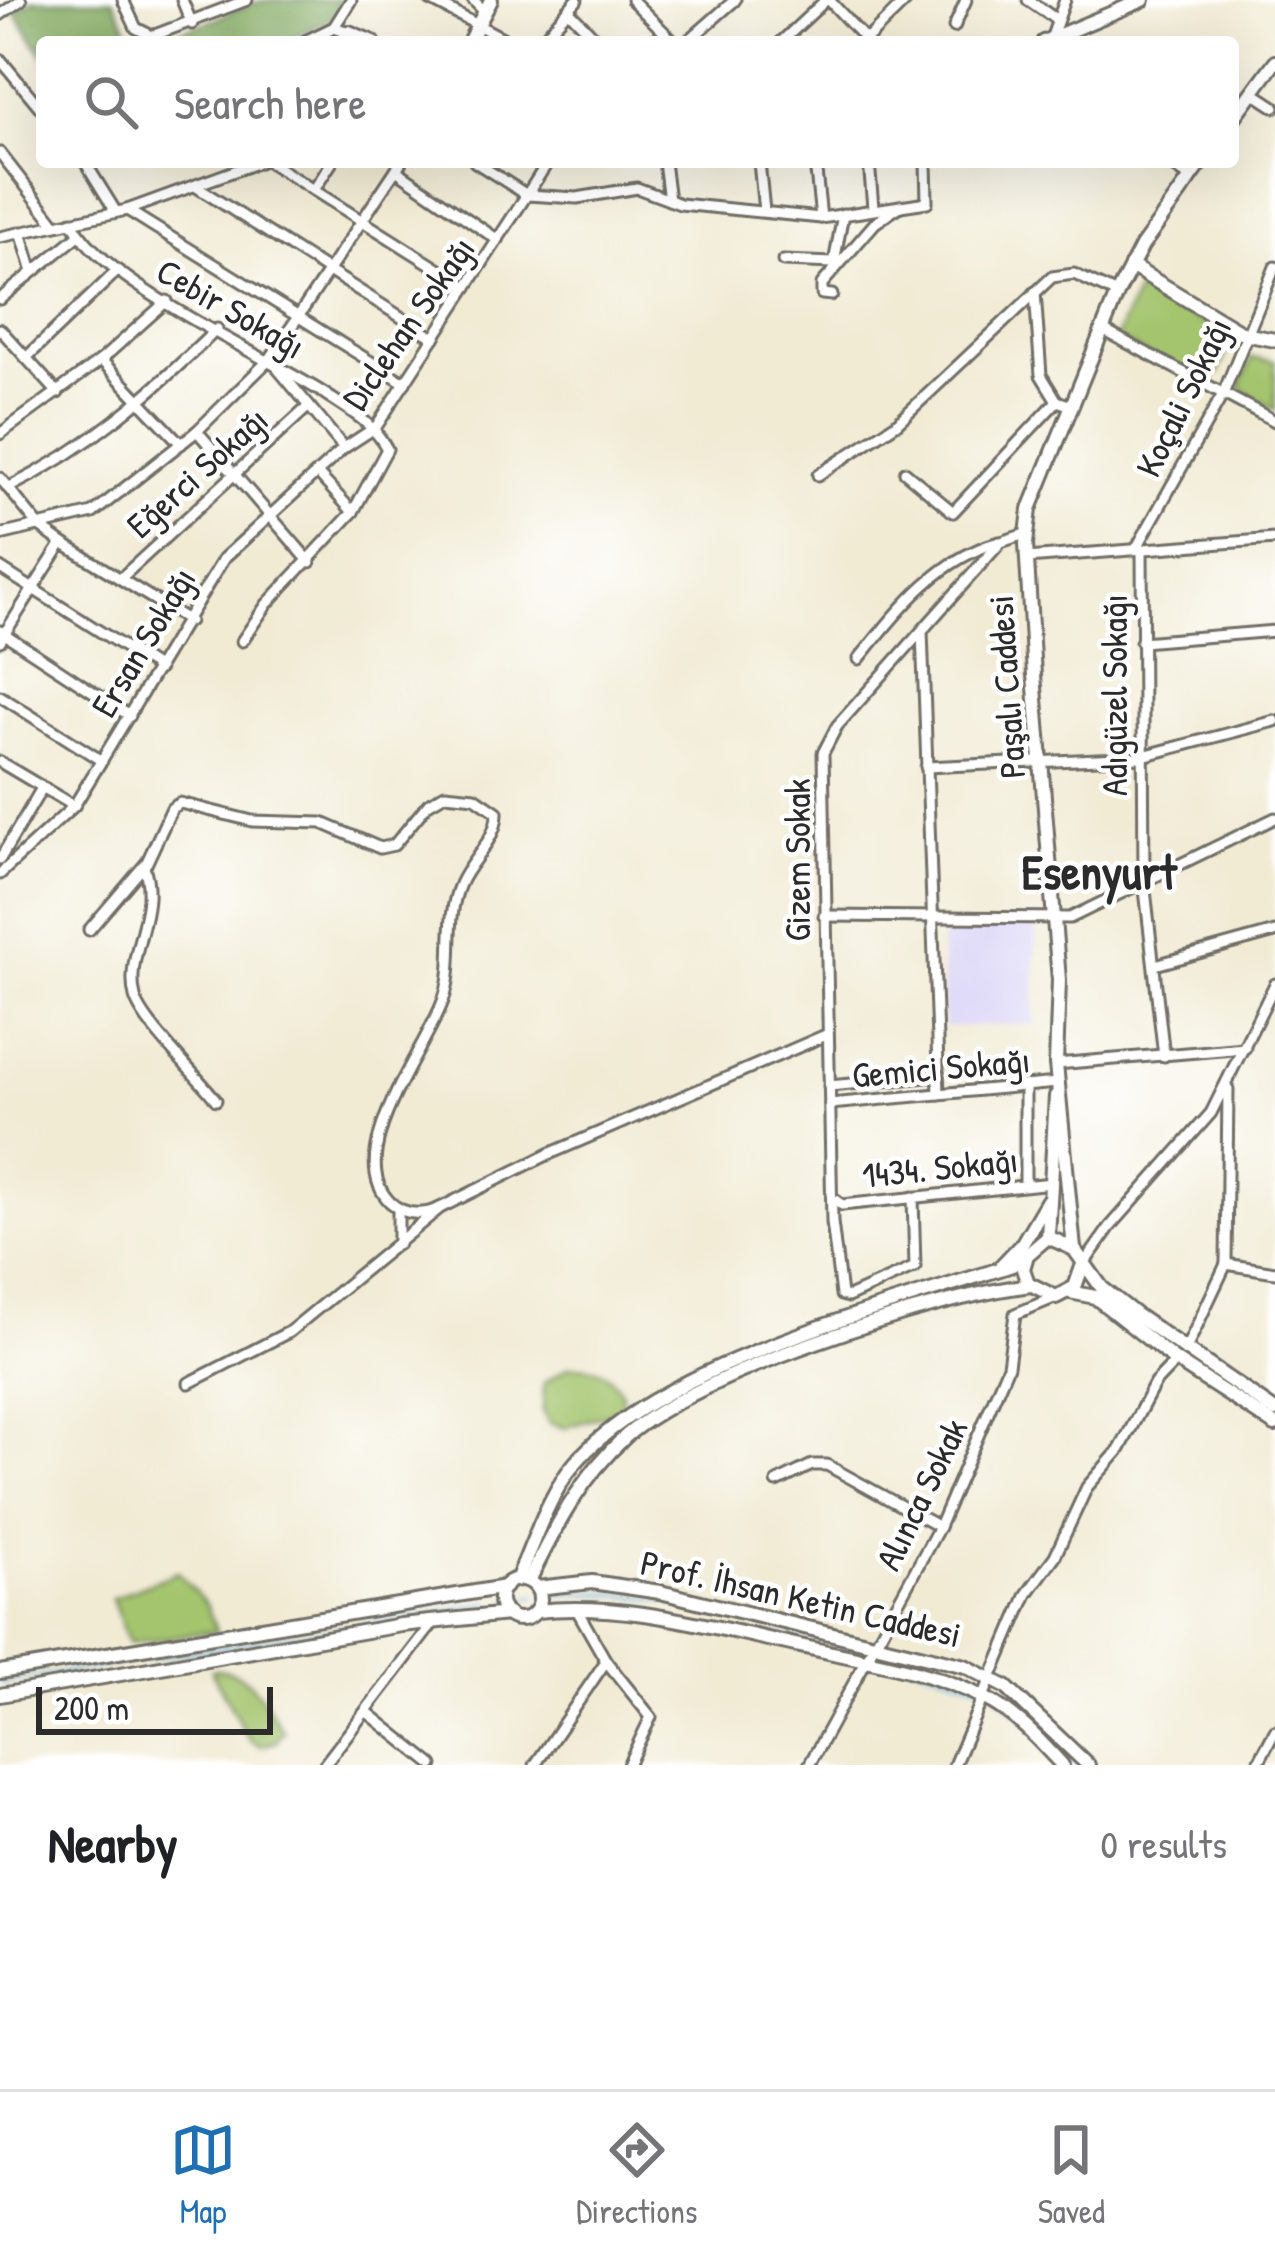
<!DOCTYPE html>
<meta charset="utf-8">
<style>
:root{--surface:#fff;--page:#f6f6f6;--text:#202124;--muted:#757577;--line:#e0e0e0;--accent:#1f6fb2}
body{margin:0;font-family:"Patrick Hand",sans-serif;background:var(--page);color:var(--text)}
.scale{position:absolute;left:36px;bottom:30px;width:237px;box-sizing:border-box;padding-left:12px;border:6px solid #2b2b2b;border-top:0;font-size:33px;line-height:42px;white-space:nowrap;color:#2b2b2b;-webkit-text-stroke:9px #fff;paint-order:stroke}
.list{margin:0;padding:0;list-style:none}
h2{display:flex;justify-content:space-between;align-items:center;height:156px;margin:0;padding:0 48px;font-size:51px}
h2 small{font-size:39px;font-weight:400;color:var(--muted)}
.icon{flex:none;width:66px;height:66px;fill:none;stroke:currentColor;stroke-width:2;stroke-linecap:round;stroke-linejoin:round}
.map{position:relative;flex:none;width:1275px;height:1765px;overflow:hidden}
.search{position:absolute;background:var(--surface);box-shadow:0 12px 48px #0002;left:36px;right:36px;top:36px;height:132px;display:flex;align-items:center;gap:30px;box-sizing:border-box;padding:0 42px;border-radius:12px;color:var(--muted);font-size:45px}
.sheet{height:324px;background:var(--surface)}
nav{display:flex;justify-content:space-around;align-items:center;box-sizing:border-box;height:168px;border-top:3px solid var(--line);background:var(--surface);font-size:33px;color:var(--muted)}
nav a{display:grid;justify-items:center;gap:6px}
nav .on{color:var(--accent)}
.map>svg:first-child{display:block}
.built{fill:#dbd6f7}
.green{fill:#a4c56e;stroke:#68784c;stroke-width:3}
.forest{fill:#83aa61;stroke:#576a46;stroke-width:3}
.lines{fill:none;stroke-linecap:round;stroke-linejoin:round}
.stream{stroke:#67afdf;stroke-width:3}
.minor-casing{stroke:#706e66;stroke-width:15}
.tertiary-casing{stroke:#706e66;stroke-width:18}
.minor{stroke:#fff;stroke-width:9}
.tertiary{stroke:#fff;stroke-width:12}
.labels{text-anchor:middle;stroke-width:9;stroke-linejoin:round;paint-order:stroke}
.street-label{font-size:36px;fill:#2b2b2b;stroke:#fff}
.district-label{font-size:48px;font-weight:bold;fill:#2b2b2b;stroke:#fff}
</style>
<div class="map">
<svg width="1275" height="1765" viewBox="0 0 1275 1765">
<rect width="100%" height="100%" fill="#fff"/>
<filter id="ink" filterUnits="userSpaceOnUse"><feTurbulence type="fractalNoise" baseFrequency=".00833" numOctaves="2"/><feDisplacementMap in="SourceGraphic" scale="24" xChannelSelector="R" yChannelSelector="G"/><feConvolveMatrix kernelMatrix="1 2 1 2 8 2 1 2 1" color-interpolation-filters="sRGB"/></filter>
<filter id="wash" filterUnits="userSpaceOnUse"><feTurbulence type="fractalNoise" baseFrequency=".004" numOctaves="4" result="noise"/><feDisplacementMap in="SourceGraphic" scale="48" xChannelSelector="R" yChannelSelector="G"/><feGaussianBlur stdDeviation="2.7" result="paint"/><feColorMatrix in="noise" values="0 0 0 0 0 0 0 0 0 0 0 0 0 0 0 0 0 1.4 0 .05"/><feComposite in="paint" operator="in"/></filter>
<g filter="url(#wash)">
<rect width="100%" height="100%" fill="#f1ebd4"/>
<polygon class="built" points="1031,924 1036,929 1034,1024 944,1027 941,925"/>
<g class="green">
<polygon points="1138,289 1232,337 1218,374 1206,385 1116,338"/>
<polygon points="1252,358 1275,361 1275,410 1239,387"/>
<path d="M568,1367C592,1364 611,1371 622,1394L621,1409L565,1428L549,1423L543,1411L544,1383Z"/>
<polygon points="178,1572 207,1606 216,1631 129,1643 112,1598"/>
<path d="M211,1670C251,1667 264,1702 283,1731L276,1742L260,1746L249,1740Z"/>
</g>
<path class="forest" d="M33,0H113L131,36C179,39 215,17 258,2C282,0 318,0 344,0L333,18L287,42H42V54L15,12Z"/>
<g class="lines">
<g class="stream">
<path d="M547,1595C650,1584 765,1627 864,1651"/>
<polyline points="508,1600 536,1596"/>
<polyline points="882,1655 983,1685"/>
<polyline points="0,1683 490,1603"/>
<polyline points="992,1690 1075,1765"/>
</g>
</g>
</g>
<g filter="url(#ink)">
<g class="lines">
<g class="minor-casing">
<g id="minor">
<polyline points="123,0 136,28 152,36 247,0"/>
<polyline points="182,0 192,24"/>
<polyline points="430,0 510,42"/>
<polyline points="473,0 483,10"/>
<polyline points="632,0 674,42"/>
<polyline points="829,0 866,40"/>
<polyline points="1028,0 1057,20"/>
<polyline points="568,10 599,42"/>
<polyline points="0,15 21,0"/>
<polyline points="334,27 351,0"/>
<polyline points="954,27 966,0"/>
<polyline points="1051,39 1065,0"/>
<polyline points="303,42 334,27 349,32"/>
<polyline points="540,42 577,0"/>
<polyline points="687,42 735,0"/>
<polyline points="781,42 826,0"/>
<polyline points="864,42 907,0"/>
<polyline points="0,59 42,110"/>
<polyline points="1252,92 1275,107"/>
<polyline points="0,153 56,225"/>
<polyline points="85,162 116,212"/>
<polyline points="269,162 467,287"/>
<polyline points="475,162 527,195 577,198 637,188 680,204 821,218 927,202 926,162"/>
<polyline points="664,162 669,200"/>
<polyline points="759,162 764,211"/>
<polyline points="815,162 821,218"/>
<polyline points="869,162 873,207"/>
<polyline points="1168,162 1191,178"/>
<polyline points="396,170 498,240"/>
<polyline points="195,186 434,338"/>
<polyline points="314,190 332,162"/>
<polyline points="127,210 405,383"/>
<path d="M72,221C101,283 263,354 325,394C350,411 373,422 387,449L353,512L267,604L242,641"/>
<polyline points="21,232 33,272"/>
<polyline points="0,237 127,210 259,162"/>
<polyline points="783,261 834,263 843,214"/>
<polyline points="1035,292 1041,375 1057,401"/>
<polyline points="832,295 822,294 822,284 875,223 900,206"/>
<polyline points="0,299 79,235"/>
<polyline points="0,329 58,393"/>
<polyline points="1101,329 1275,421"/>
<polyline points="26,358 116,272"/>
<polyline points="101,360 181,444"/>
<polyline points="278,369 344,448"/>
<polyline points="197,431 310,562"/>
<polyline points="0,434 101,360 167,301"/>
<polyline points="905,472 953,512 1057,401 1069,405"/>
<polyline points="318,474 353,512"/>
<polyline points="818,475 896,424 1052,277 1074,274 1117,294"/>
<polyline points="0,478 39,526 62,543 189,621"/>
<path d="M8,488C92,446 150,394 217,329"/>
<polyline points="0,535 93,513 197,431 270,359 401,162"/>
<polyline points="1136,549 1223,394 1275,267"/>
<polyline points="1142,549 1144,881 1164,1056"/>
<polyline points="1027,558 1275,539"/>
<polyline points="0,568 159,669"/>
<polyline points="121,578 309,406"/>
<polyline points="0,631 130,716"/>
<polyline points="922,631 939,1094"/>
<polyline points="0,641 62,543"/>
<polyline points="1141,642 1275,631"/>
<path d="M859,659C898,611 937,559 999,542"/>
<polyline points="0,696 102,761"/>
<polyline points="0,762 74,806"/>
<polyline points="926,767 1139,757 1275,721"/>
<polyline points="0,859 42,788"/>
<path d="M144,867C160,912 124,954 135,997C142,1023 197,1075 216,1100"/>
<polyline points="0,874 74,806 224,558 344,448 376,427 548,162"/>
<polyline points="824,916 1070,918 1275,818"/>
<path d="M89,930L147,862L172,808L180,803L252,821L322,823L380,848L394,845L428,804L445,794L475,797L497,812C498,839 470,860 460,884C444,920 457,963 443,1001C424,1053 342,1154 390,1202C405,1216 422,1216 440,1208"/>
<polyline points="1155,965 1275,932"/>
<polyline points="1056,1064 1245,1048"/>
<polyline points="829,1086 938,1076"/>
<polyline points="830,1104 1057,1083"/>
<polyline points="1025,1184 1025,1085"/>
<polyline points="913,1197 915,1267 848,1297 841,1295 832,1222 823,753 837,726 1001,542 1028,533"/>
<polyline points="835,1200 842,1205 1052,1183"/>
<polyline points="398,1244 398,1209"/>
<polyline points="1226,1264 1275,1272"/>
<polyline points="1083,1265 1110,1227 1211,1113 1275,984"/>
<polyline points="1185,1351 1226,1264 1228,1089"/>
<polyline points="189,1383 289,1332 440,1208 549,1154 826,1035"/>
<polyline points="777,1482 812,1465 827,1465 939,1527"/>
<polyline points="577,1610 606,1661 651,1717 628,1765"/>
<polyline points="367,1712 433,1765"/>
<polyline points="324,1765 434,1622"/>
<polyline points="535,1765 606,1661"/>
<polyline points="809,1765 939,1527 1008,1366 1015,1314 1056,1297"/>
<polyline points="954,1765 1027,1594 1055,1556 1087,1487 1120,1449 1155,1383 1176,1361"/>
<polyline points="1257,1765 1275,1731"/>
</g>
</g>
<g class="tertiary-casing">
<g id="tertiary">
<polyline points="343,42 349,32 373,42"/>
<polyline points="469,42 491,0"/>
<polyline points="1043,42 1143,0"/>
<polyline points="1233,119 1275,62"/>
<polyline points="1131,266 1244,334 1275,340"/>
<polyline points="1048,1237 1056,1096"/>
<polyline points="1074,1249 1056,1064 1059,980 1034,675 1026,544 1030,509 1117,294 1142,246 1202,162"/>
<polyline points="1001,1266 1022,1244 1048,1200"/>
<polyline points="1082,1267 1075,1287 1056,1297 1028,1283 1023,1269 1027,1255 1048,1237 1074,1249 1102,1288 1136,1315 1275,1411"/>
<polyline points="1070,1292 1095,1297 1176,1361 1275,1425"/>
<circle cx="520" cy="1599" r="20"/>
<path d="M517,1580C532,1545 546,1503 568,1472C646,1367 889,1306 1012,1265L1027,1255"/>
<path d="M529,1581C555,1527 581,1477 626,1436C699,1372 933,1297 1031,1285"/>
<polyline points="537,1588 592,1582 660,1592 965,1666 1006,1687 1088,1765"/>
<path d="M536,1611C626,1601 714,1628 800,1646C863,1660 928,1669 986,1699C1016,1714 1039,1740 1062,1765"/>
<polyline points="0,1672 505,1587"/>
<polyline points="0,1695 401,1625 508,1614"/>
</g>
</g>
<use href="#minor" class="minor"/>
<use href="#tertiary" class="tertiary"/>
</g>
</g>
<g class="labels">
<g class="street-label">
<text transform="translate(231 308) rotate(30)" y="13">Cebir Sokağı</text>
<text transform="translate(408 323) rotate(-55)" y="13">Diclehan Sokağı</text>
<text transform="translate(1183 397) rotate(-64)" y="13">Koçali Sokağı</text>
<text transform="translate(197 472) rotate(-42)" y="13">Eğerci Sokağı</text>
<text transform="translate(143 642) rotate(-59)" y="13">Ersan Sokağı</text>
<text transform="translate(1006 687) rotate(-94)" y="13">Paşalı Caddesi</text>
<text transform="translate(1114 695) rotate(-90)" y="13">Adıgüzel Sokağı</text>
<text transform="translate(797 860) rotate(-90)" y="13">Gizem Sokak</text>
<text transform="translate(941 1067) rotate(-5)" y="13">Gemici Sokağı</text>
<text transform="translate(940 1167) rotate(-6)" y="13">1434. Sokağı</text>
<text transform="translate(921 1494) rotate(-64)" y="13">Alınca Sokak</text>
<text transform="translate(801 1598) rotate(13)" y="13">Prof. İhsan Ketin Caddesi</text>
</g>
<g class="district-label">
<text x="1099" y="889">Esenyurt</text>
</g>
</g>
</svg>
<div class="scale">200 m</div>
<div class="search"><svg class="icon" aria-label="search" viewBox="0 0 24 24"><circle cx="10" cy="10" r="6"/><path d="M15 15l6 6"/></svg>Search here</div>
</div>
<section class="sheet">
<h2>Nearby<small>0 results</small></h2>
<ul class="list">
</ul>
</section>
<nav>
<a class="on"><svg class="icon" aria-label="map" viewBox="0 0 24 24"><path d="M3 6l6-2 6 2 6-2v14l-6 2-6-2-6 2zM9 4v14M15 6v14"/></svg>Map</a>
<a><svg class="icon" aria-label="directions" viewBox="0 0 24 24"><path d="M12 3l9 9-9 9-9-9zM9 14v-3h6M13 9l2 2-2 2"/></svg>Directions</a>
<a><svg class="icon" aria-label="saved" viewBox="0 0 24 24"><path d="M7 4h10v16l-5-4-5 4z"/></svg>Saved</a>
</nav>
